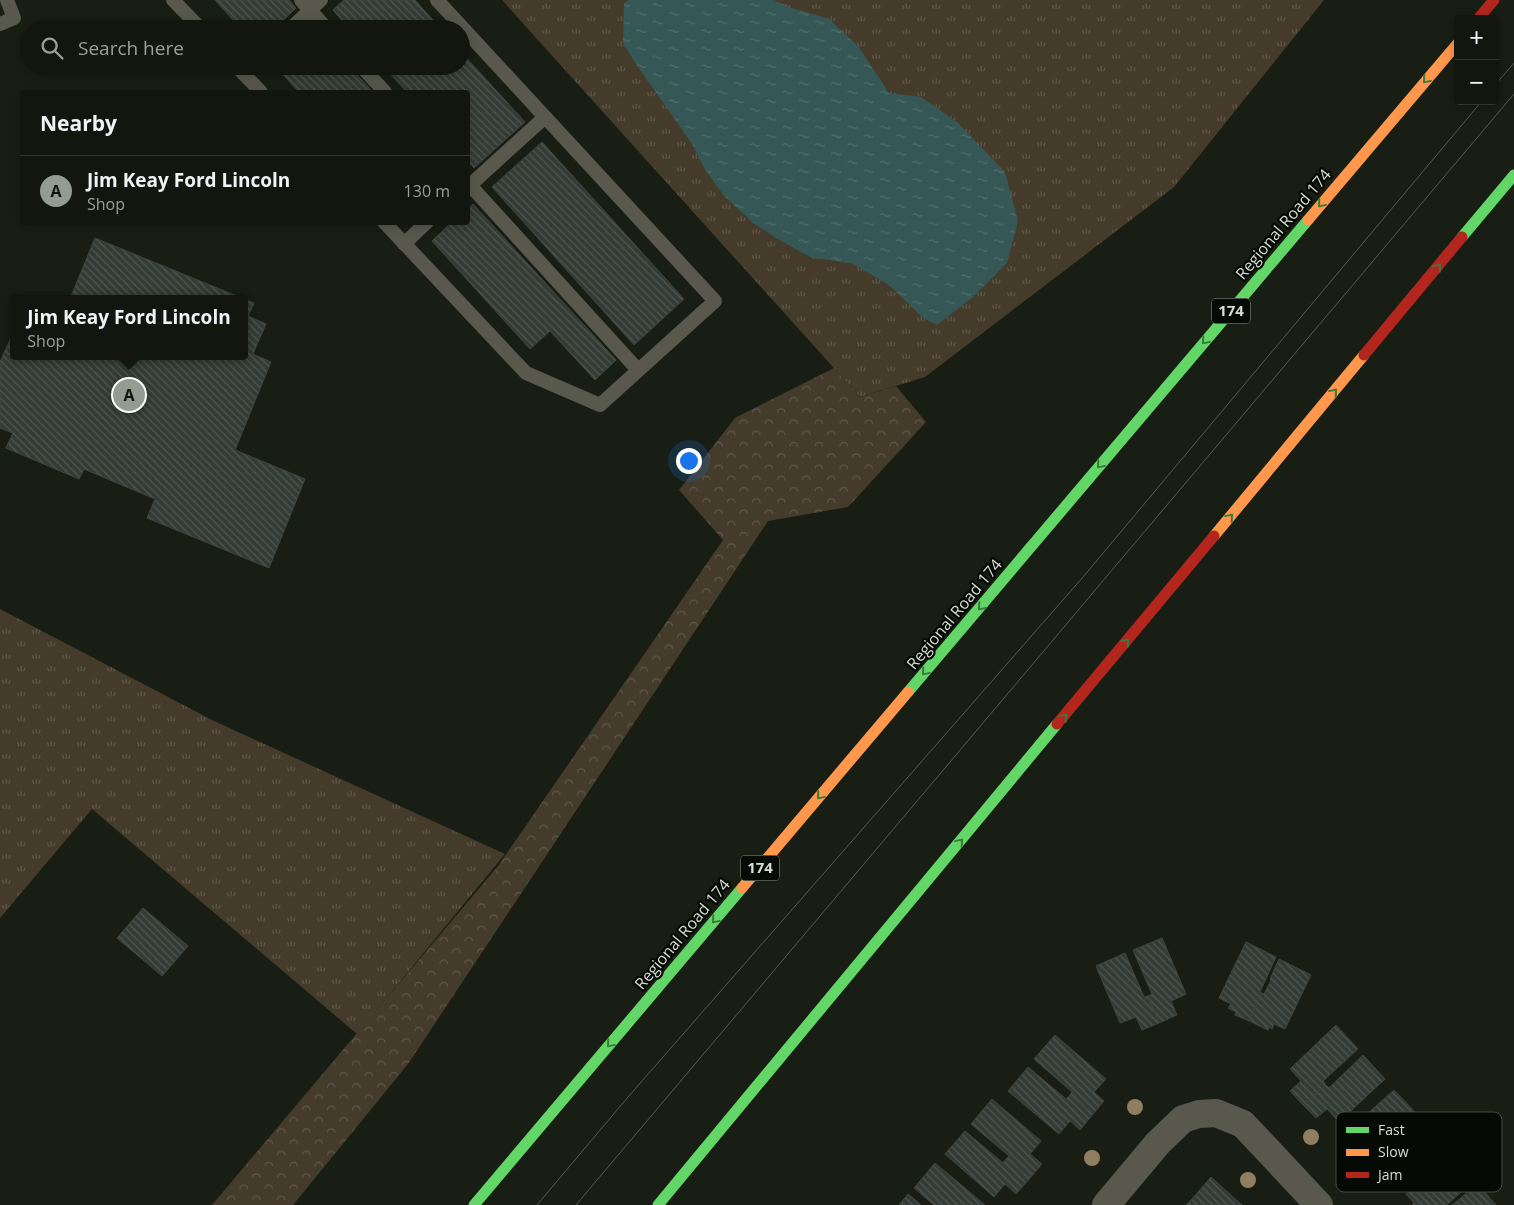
<!DOCTYPE html>
<meta charset="utf-8">
<style>
:root{--surface:#12160f;--page:#1f231d;--text:#f1f3f6;--muted:#9c9f9e;--line:#31352f;--accent:#949b90}
body{margin:0;font-family:"Open Sans",sans-serif;background:var(--page);color:var(--text)}
.controls{position:absolute;right:15px;top:15px;display:grid;overflow:hidden;border-radius:5px;box-shadow:0 2px 12px #0003}
.controls button{width:45px;height:45px;display:grid;place-items:center;padding:0;border:0;border-bottom:1px solid var(--line);background:var(--surface);color:var(--text);font:25px sans-serif}
.you{position:absolute;left:688px;top:460px;width:18px;height:18px;margin:-12px;border:4px solid #fff;border-radius:50%;background:#1a73e8;box-shadow:0 0 0 8px #1a73e833}
.badge{display:grid;place-items:center;width:32px;height:32px;border-radius:50%;background:var(--accent);color:#111;font-size:16px;font-weight:700}
.pin{position:absolute;translate:-50% -50%;border:2px solid #fff;box-shadow:0 1px 5px #0006}
.popup{position:absolute;left:10px;top:295px;width:238px;height:65px;box-sizing:border-box;display:grid;place-content:center;border-radius:5px;background:var(--surface);filter:drop-shadow(0 1px 4px #0005);font-size:16px;white-space:nowrap;color:var(--muted)}
.popup b{font-size:19px;color:var(--text)}
.popup::after{content:'';position:absolute;left:50%;top:100%;margin-left:-10px;border:10px solid transparent;border-top-color:var(--surface)}
.list{margin:0;padding:0;list-style:none}
h2{display:flex;justify-content:space-between;align-items:center;height:65px;margin:0;padding:0 20px;font-size:21px}
h2 small{font-size:16px;font-weight:400;color:var(--muted)}
.list li{display:grid;grid-template-columns:32px 1fr auto;gap:15px;align-items:center;box-sizing:border-box;height:70px;padding:0 20px;border-top:1px solid var(--line)}
.list b{display:block;font-size:19px;white-space:nowrap}
.list p{margin:0;font-size:16px;white-space:nowrap;color:var(--muted)}
.list em{font-size:16px;font-style:normal;color:var(--muted)}
.icon{flex:none;width:28px;height:28px;fill:none;stroke:currentColor;stroke-width:2;stroke-linecap:round;stroke-linejoin:round}
.map{position:relative;flex:none;width:1514px;height:1205px;overflow:hidden}
.search{position:absolute;background:var(--surface);box-shadow:0 2px 12px #0003;left:20px;top:20px;width:450px;height:55px;display:flex;align-items:center;gap:12px;box-sizing:border-box;padding:0 18px;border-radius:28px;color:var(--muted);font-size:19px}
.panel{position:absolute;background:var(--surface);box-shadow:0 2px 12px #0003;left:20px;top:90px;width:450px;height:135px;border-radius:5px}
.map>svg:first-child{display:block}
.grass{fill:url(#grass-tufts)}
.forest{fill:url(#forest-crowns)}
.water{fill:url(#water-ripples)}
.building{fill:url(#building-back-hatch);stroke:#3e463e}
.lines{fill:none;stroke-linecap:round;stroke-linejoin:round}
.lane{stroke:#58584d;stroke-width:14}
.street{stroke:#58584d;stroke-width:28}
.fast{stroke:#63d668;stroke-width:11}
.slow{stroke:#ff974d;stroke-width:11}
.jam{stroke:#b3261e;stroke-width:11}
.tram{stroke:#585a51;stroke-width:1}
.tree{fill:#8f7f60}
.oneway{stroke:#397a3b}
.labels{text-anchor:middle;stroke-width:4.5;stroke-linejoin:round;paint-order:stroke}
.shield{fill:#060a04;stroke:#989e94;stroke-width:1}
.shield-label{font-size:15px;font-weight:bold;fill:#d7ded2}
.street-label{font-size:16px;fill:#d7ded2;stroke:#060a04}
.key{fill:#060a04;stroke:#454a42;stroke-width:1}
.key-label{font-size:14px;fill:#d7ded2}
</style>
<div class="map">
<svg width="1514" height="1205" viewBox="0 0 1514 1205">
<defs>
<pattern id="grass-tufts" width="24" height="20" patternUnits="userSpaceOnUse" patternTransform="scale(1.25)"><rect width="24" height="20" fill="#453b2a"/><path d="M3 7l-1-3M5 7V3M7 7l1-3M15 17l-1-3M17 17v-4M19 17l1-3" fill="none" stroke="#5f5748"/></pattern>
<pattern id="forest-crowns" width="20" height="18" patternUnits="userSpaceOnUse" patternTransform="scale(1.25)"><rect width="20" height="18" fill="#453b2a"/><path d="M2 6a3 3 0 1 1 6 0M12 15a3 3 0 1 1 6 0" fill="none" stroke="#5f5748"/></pattern>
<pattern id="water-ripples" width="26" height="14" patternUnits="userSpaceOnUse" patternTransform="scale(1.25)"><rect width="26" height="14" fill="#355756"/><path d="M2 4q2-2 4 0t4 0M15 11q2-2 4 0t4 0" fill="none" stroke="#526f6d"/></pattern>
<pattern id="building-back-hatch" width="6" height="6" patternUnits="userSpaceOnUse" patternTransform="scale(1.25)"><rect width="6" height="6" fill="#323b34"/><path d="M-1 5l2 2M0 0l6 6M5-1l2 2" fill="none" stroke="#4f5750"/></pattern>
</defs>
<rect width="100%" height="100%" fill="#181e14"/>
<g class="grass">
<polygon points="502,0 1324,0 1174,187 925,377 860,397"/>
<polygon points="0,609 214,721 505,854 357,1034 92,809 0,918"/>
</g>
<polygon class="forest" points="834,368 860,397 896,386 926,422 848,507 768,521 408,1064 293,1205 212,1205 498,866 723,540 679,490 735,418"/>
<polygon class="water" points="629,0 774,0 792,8 829,19 858,46 889,93 921,97 957,122 1005,172 1018,221 1007,263 973,297 937,325 922,317 890,286 854,264 810,257 776,238 753,223 724,196 704,168 692,144 636,64 623,43 624,3"/>
<g class="building">
<polygon points="215,0 289,0 296,8 274,29 241,29"/>
<polygon points="344,0 415,0 441,29 349,29 333,10"/>
<polygon points="461,52 525,122 474,168 468,161 468,92 407,92 383,66 461,66"/>
<polygon points="275,66 349,66 373,92 299,92"/>
<polygon points="542,142 684,299 634,345 492,187"/>
<polygon points="473,204 616,360 595,380 550,331 530,349 432,241 452,222 468,222 468,209"/>
<polygon points="95,238 244,299 70,299"/>
<polygon points="244,299 254,303 248,316 266,324 253,354 271,362 235,450 305,479 269,568 147,518 155,499 84,469 79,479 6,448 13,433 0,428 0,362 13,333 14,334 14,356 244,356"/>
<polygon points="143,908 188,946 162,976 117,938"/>
<polygon points="1162,938 1186,994 1171,1001 1177,1015 1159,1023 1148,996 1152,994 1133,950"/>
<polygon points="1246,942 1276,957 1260,992 1262,993 1249,1021 1235,1015 1236,1012 1228,1008 1231,1004 1219,998"/>
<polygon points="1125,953 1144,997 1148,996 1159,1023 1142,1030 1136,1017 1120,1023 1096,966"/>
<polygon points="1279,959 1311,975 1285,1029 1274,1024 1272,1029 1269,1027 1268,1030 1249,1021 1262,993 1264,994 1271,980 1270,979"/>
<polygon points="1336,1025 1358,1049 1323,1081 1326,1085 1303,1105 1290,1091 1301,1081 1290,1069"/>
<polygon points="1055,1035 1106,1079 1094,1092 1104,1101 1093,1114 1070,1095 1072,1092 1034,1059"/>
<polygon points="1363,1055 1385,1079 1339,1122 1327,1109 1316,1118 1303,1105 1326,1085 1329,1088"/>
<polygon points="1028,1067 1066,1099 1070,1095 1093,1114 1080,1130 1070,1121 1059,1134 1008,1091"/>
<polygon points="1394,1090 1416,1113 1381,1145 1383,1148 1362,1168 1349,1154 1360,1144 1348,1131"/>
<polygon points="992,1099 1041,1141 1030,1154 1042,1164 1030,1178 1006,1159 1009,1156 971,1124"/>
<polygon points="1422,1120 1443,1143 1398,1184 1386,1171 1374,1182 1362,1168 1383,1148 1387,1151"/>
<polygon points="965,1131 1003,1163 1006,1159 1030,1178 1016,1194 1005,1184 994,1197 945,1154"/>
<polygon points="1449,1154 1473,1181 1447,1205 1412,1205 1414,1203 1406,1194"/>
<polygon points="935,1163 985,1205 934,1205 914,1188"/>
<polygon points="1211,1177 1242,1205 1199,1205 1192,1199"/>
<polygon points="1477,1183 1496,1205 1452,1205 1461,1198"/>
<polygon points="908,1194 921,1205 899,1205"/>
<polygon points="1192,1199 1199,1205 1186,1205"/>
</g>
<g class="lines">
<g class="lane">
<polyline points="173,0 201,29"/>
<polyline points="301,0 327,29"/>
<polyline points="0,24 14,18 7,0"/>
<polyline points="290,29 321,0"/>
<polyline points="236,66 261,92"/>
<polyline points="361,66 385,92"/>
<polyline points="468,183 638,370"/>
<polyline points="468,187 545,117"/>
<polyline points="384,222 526,373 600,405 715,301 437,0"/>
<polyline points="404,244 427,222"/>
</g>
<polyline class="street" points="1106,1205 1158,1143 1183,1119 1199,1114 1216,1113 1243,1124 1319,1205"/>
<g class="fast">
<polyline points="1462,237 1514,175"/>
<polyline points="908,692 1308,220"/>
<polyline points="474,1205 742,888"/>
<polyline points="658,1205 1057,724"/>
</g>
<g class="slow">
<polyline points="1308,220 1458,43"/>
<polyline points="1214,536 1364,355"/>
<polyline points="742,888 908,692"/>
</g>
<g class="jam">
<polyline points="1478,19 1494,0"/>
<polyline points="1364,355 1462,237"/>
<polyline points="1057,724 1214,536"/>
</g>
<g class="tram">
<polyline points="1495,85 1514,63"/>
<polyline points="537,1205 628,1097 1083,577 1482,101"/>
<polyline points="576,1205 1514,94"/>
</g>
</g>
<g class="tree">
<circle cx="1135" cy="1107" r="8"/>
<circle cx="1311" cy="1137" r="8"/>
<circle cx="1092" cy="1158" r="8"/>
<circle cx="1248" cy="1180" r="8"/>
</g>
<defs><path id="oneway-chevron" d="M-2-3.5L2.5 0L-2 3.5" fill="none" stroke-width="1.6" stroke-linecap="round" stroke-linejoin="round" transform="scale(1.25)"/></defs>
<g class="oneway">
<use href="#oneway-chevron" transform="translate(1426 80) rotate(130)"/>
<use href="#oneway-chevron" transform="translate(1321 204) rotate(130)"/>
<use href="#oneway-chevron" transform="translate(1438 267) rotate(-50)"/>
<use href="#oneway-chevron" transform="translate(1205 341) rotate(130)"/>
<use href="#oneway-chevron" transform="translate(1334 392) rotate(-50)"/>
<use href="#oneway-chevron" transform="translate(1100 465) rotate(130)"/>
<use href="#oneway-chevron" transform="translate(1230 517) rotate(-50)"/>
<use href="#oneway-chevron" transform="translate(981 607) rotate(130)"/>
<use href="#oneway-chevron" transform="translate(1126 642) rotate(-50)"/>
<use href="#oneway-chevron" transform="translate(925 672) rotate(130)"/>
<use href="#oneway-chevron" transform="translate(1064 717) rotate(-50)"/>
<use href="#oneway-chevron" transform="translate(820 796) rotate(130)"/>
<use href="#oneway-chevron" transform="translate(960 842) rotate(-50)"/>
<use href="#oneway-chevron" transform="translate(715 920) rotate(130)"/>
<use href="#oneway-chevron" transform="translate(610 1044) rotate(130)"/>
</g>
<g class="labels">
<g class="shield">
<rect x="1212" y="298.5" width="38" height="25" rx="4"/>
<rect x="741" y="855.5" width="38" height="25" rx="4"/>
</g>
<g class="shield-label">
<text x="1231" y="316">174</text>
<text x="760" y="873">174</text>
</g>
<g class="street-label">
<text transform="translate(1283 224) rotate(-50)" y="6">Regional Road 174</text>
<text transform="translate(954 614) rotate(-50)" y="6">Regional Road 174</text>
<text transform="translate(682 934) rotate(-50)" y="6">Regional Road 174</text>
</g>
</g>
<rect x="1336" y="1112" width="166" height="80" rx="8" class="key"/>
<rect x="1346" y="1127" width="23" height="6" fill="#63d668"/>
<rect x="1346" y="1149" width="23" height="7" fill="#ff974d"/>
<rect x="1346" y="1172" width="23" height="6" fill="#b3261e"/>
<g class="key-label">
<text x="1378" y="1135">Fast</text>
<text x="1378" y="1157">Slow</text>
<text x="1378" y="1180">Jam</text>
</g>
</svg>
<div class="controls">
<button>+</button>
<button>−</button>
</div>
<div class="you"></div>
<div class="pin badge" style="left:129px;top:395px">A</div>
<div class="popup"><b>Jim Keay Ford Lincoln</b>Shop</div>
<div class="search"><svg class="icon" aria-label="search" viewBox="0 0 24 24"><circle cx="10" cy="10" r="6"/><path d="M15 15l6 6"/></svg>Search here</div>
<section class="panel">
<h2>Nearby<small></small></h2>
<ul class="list">
<li><span class="badge">A</span><div><b>Jim Keay Ford Lincoln</b><p>Shop</p></div><em>130 m</em></li>
</ul>
</section>
</div>
